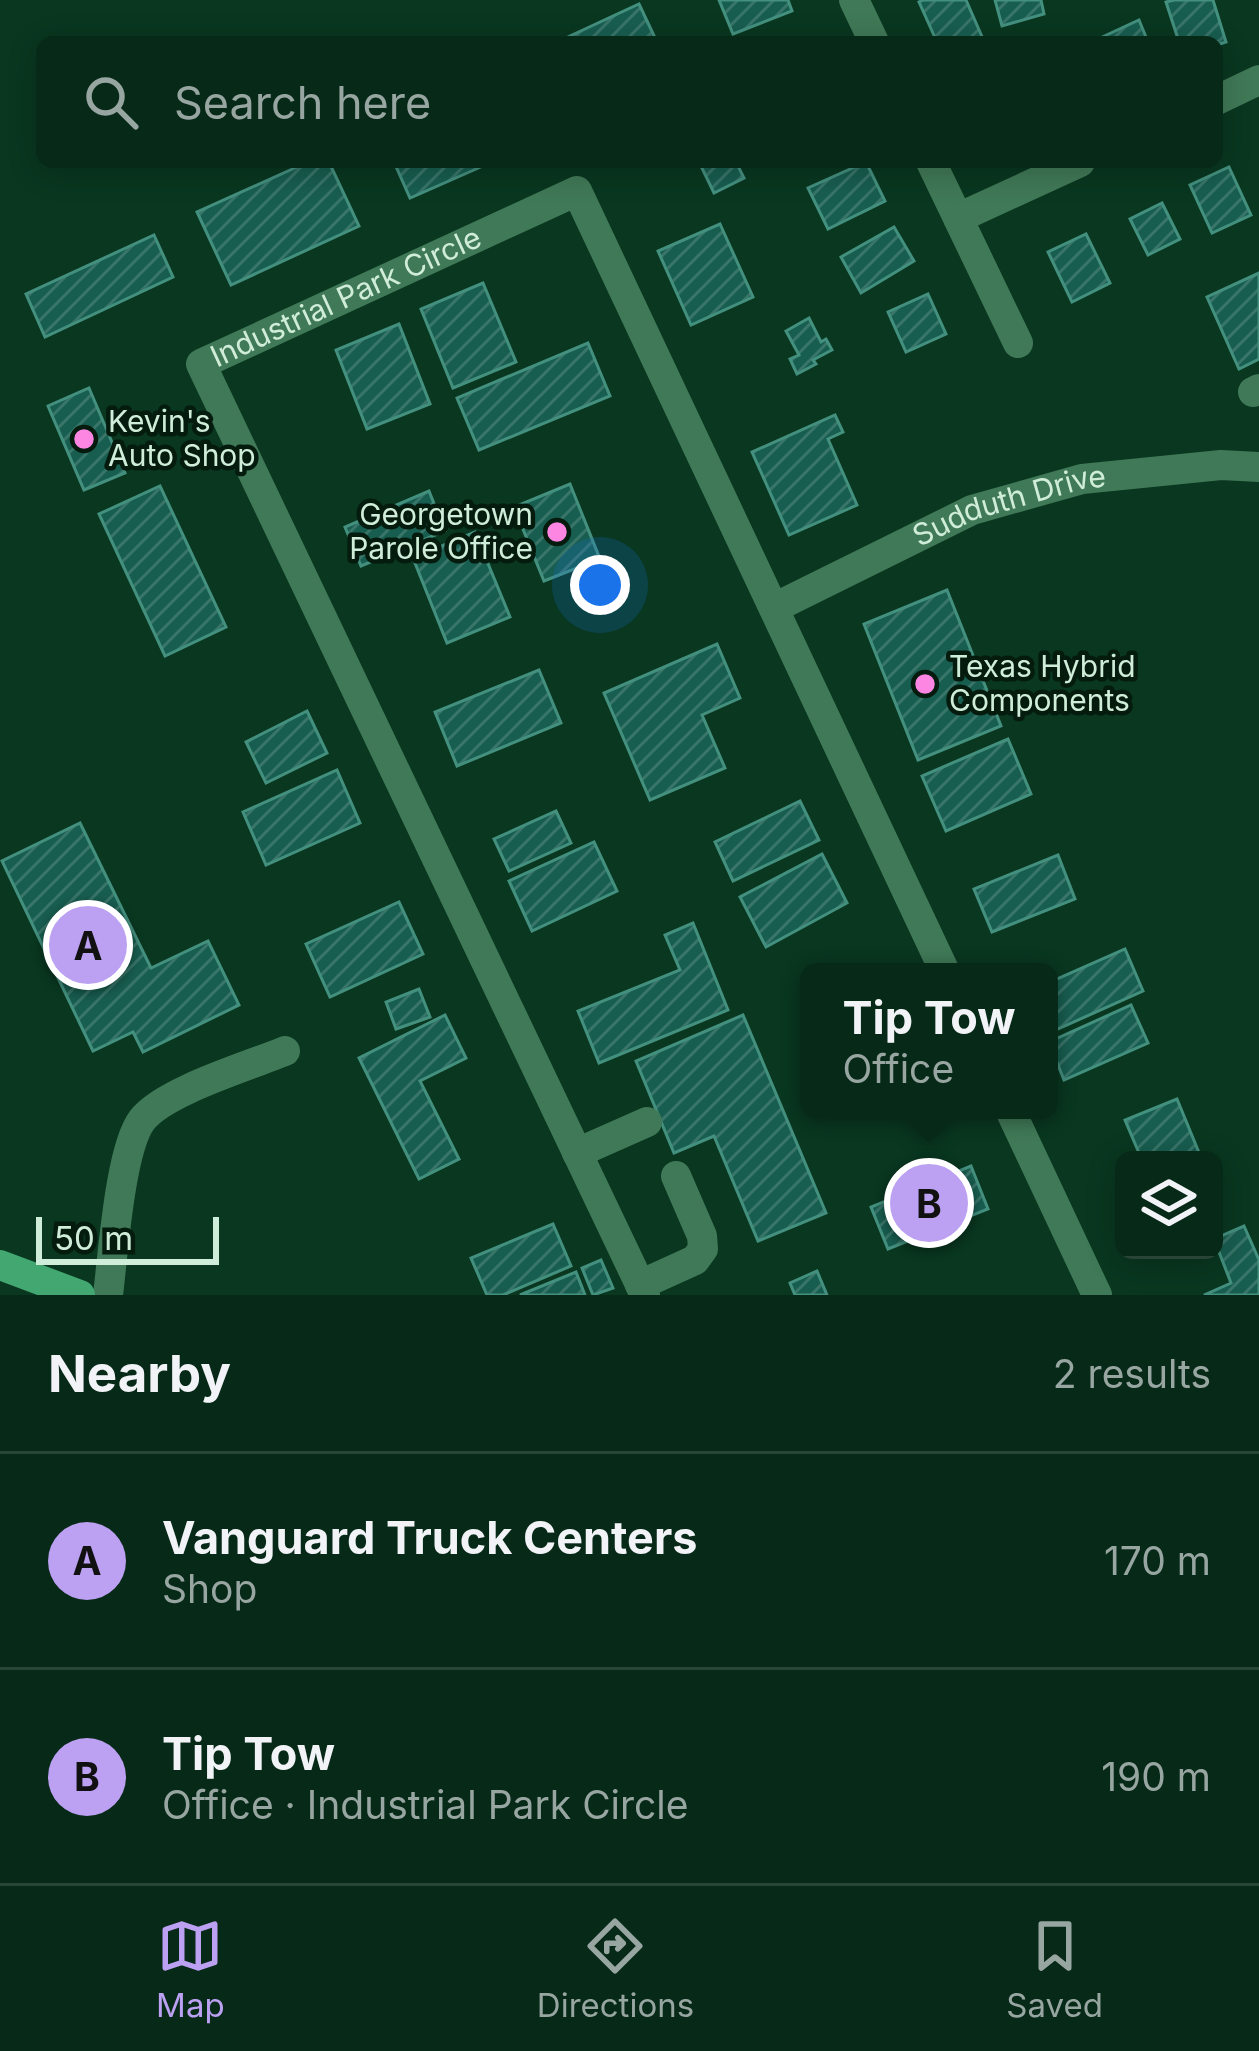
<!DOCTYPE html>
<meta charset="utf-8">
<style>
:root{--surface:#072918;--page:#103121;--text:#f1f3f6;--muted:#98a6a2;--line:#284537;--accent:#bca0f2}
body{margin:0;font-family:Inter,sans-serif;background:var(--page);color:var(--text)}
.controls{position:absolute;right:36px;bottom:36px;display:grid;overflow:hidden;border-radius:18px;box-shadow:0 6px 30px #0003}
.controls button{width:108px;height:108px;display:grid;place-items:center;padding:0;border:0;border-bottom:3px solid var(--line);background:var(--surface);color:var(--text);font:60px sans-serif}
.scale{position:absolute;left:36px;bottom:30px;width:183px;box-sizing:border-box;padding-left:12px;border:6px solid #d0edd9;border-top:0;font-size:33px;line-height:42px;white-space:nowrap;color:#d0edd9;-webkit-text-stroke:9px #041b0e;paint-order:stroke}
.you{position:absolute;left:600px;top:585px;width:42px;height:42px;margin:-30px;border:9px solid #fff;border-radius:50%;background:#1a73e8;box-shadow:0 0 0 18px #1a73e833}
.badge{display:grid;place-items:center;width:78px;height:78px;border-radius:50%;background:var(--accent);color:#111;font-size:39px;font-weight:700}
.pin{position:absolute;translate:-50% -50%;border:6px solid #fff;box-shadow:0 3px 12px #0006}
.popup{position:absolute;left:800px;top:963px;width:258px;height:156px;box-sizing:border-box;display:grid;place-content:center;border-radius:18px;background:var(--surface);filter:drop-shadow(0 3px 9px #0005);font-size:39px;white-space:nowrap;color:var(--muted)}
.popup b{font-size:45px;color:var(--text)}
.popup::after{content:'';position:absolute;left:50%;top:100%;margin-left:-24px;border:24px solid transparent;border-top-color:var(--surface)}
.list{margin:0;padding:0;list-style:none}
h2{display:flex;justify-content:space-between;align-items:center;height:156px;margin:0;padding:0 48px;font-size:51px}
h2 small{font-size:39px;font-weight:400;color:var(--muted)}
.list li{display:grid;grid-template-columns:78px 1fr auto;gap:36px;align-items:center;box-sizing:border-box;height:216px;padding:0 48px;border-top:3px solid var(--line)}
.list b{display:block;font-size:45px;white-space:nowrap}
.list p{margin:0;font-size:39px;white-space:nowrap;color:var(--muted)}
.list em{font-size:39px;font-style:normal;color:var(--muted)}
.icon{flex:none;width:66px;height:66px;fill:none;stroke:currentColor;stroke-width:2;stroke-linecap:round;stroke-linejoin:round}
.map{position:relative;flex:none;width:1259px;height:1295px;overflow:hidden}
.search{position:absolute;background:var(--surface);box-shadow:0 6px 30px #0003;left:36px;right:36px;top:36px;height:132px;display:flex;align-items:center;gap:30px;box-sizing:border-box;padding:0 42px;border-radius:18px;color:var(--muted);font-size:45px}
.sheet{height:588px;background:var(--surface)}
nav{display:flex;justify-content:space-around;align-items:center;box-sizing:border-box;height:168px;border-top:3px solid var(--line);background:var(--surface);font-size:33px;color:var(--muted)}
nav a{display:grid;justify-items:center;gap:6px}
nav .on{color:var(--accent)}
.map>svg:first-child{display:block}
.building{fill:url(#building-hatch);stroke:#44907f;stroke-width:3}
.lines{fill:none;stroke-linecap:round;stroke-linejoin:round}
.minor{stroke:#407957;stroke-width:30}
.major{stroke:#42a771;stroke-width:30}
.poi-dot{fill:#fd86e2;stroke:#041b0e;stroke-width:4.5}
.labels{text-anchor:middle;stroke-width:9;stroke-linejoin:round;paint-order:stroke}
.street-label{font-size:30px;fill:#d0edd9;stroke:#041b0e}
.poi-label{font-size:30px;fill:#d0edd9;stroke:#041b0e;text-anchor:start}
</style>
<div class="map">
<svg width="1259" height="1295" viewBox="0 0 1259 1295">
<defs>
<pattern id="building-hatch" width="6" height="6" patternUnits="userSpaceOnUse" patternTransform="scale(3)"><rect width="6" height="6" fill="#185e50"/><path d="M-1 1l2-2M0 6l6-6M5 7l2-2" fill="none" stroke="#397569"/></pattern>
</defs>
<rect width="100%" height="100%" fill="#093720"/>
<g class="building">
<polygon points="719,0 788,0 792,11 733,34"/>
<polygon points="923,0 966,0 983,39 977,42 937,42 919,2"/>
<polygon points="995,0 1041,0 1044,14 1002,26"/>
<polygon points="1174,0 1213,0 1226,42 1217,45 1217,42 1179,42 1166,2"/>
<polygon points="639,4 657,42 557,42"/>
<polygon points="1139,20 1148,42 1099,42 1098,39"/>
<polygon points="308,162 329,162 359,226 231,285 197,212"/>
<polygon points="394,162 492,162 410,198"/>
<polygon points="699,162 736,162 744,178 714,193"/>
<polygon points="866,162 885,201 828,229 808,188"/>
<polygon points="1229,167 1251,215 1212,233 1190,185"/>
<polygon points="1162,203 1180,239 1148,255 1130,219"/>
<polygon points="720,224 753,297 691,325 658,251"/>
<polygon points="894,227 914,261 861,293 841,257"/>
<polygon points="1086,234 1110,283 1072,302 1048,252"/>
<polygon points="154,235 173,277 45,337 26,294"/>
<polygon points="1259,273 1259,359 1239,369 1207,297"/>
<polygon points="483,283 516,362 453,388 421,309"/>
<polygon points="928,294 946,334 906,352 888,312"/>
<polygon points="809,318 821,342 826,339 832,350 813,360 816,364 797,374 790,359 799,355 786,331"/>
<polygon points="399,324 430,404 367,429 336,350"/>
<polygon points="588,343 610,396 479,450 457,398"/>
<polygon points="89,388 125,473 84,490 48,406"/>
<polygon points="835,415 843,432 828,439 857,505 789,535 752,452"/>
<polygon points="570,484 600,559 544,581 514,507"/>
<polygon points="160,486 226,627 165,656 99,514"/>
<polygon points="429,491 445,531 361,566 345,527"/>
<polygon points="475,532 510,617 447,643 413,558"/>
<polygon points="947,590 1001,726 918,760 864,624"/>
<polygon points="717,644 740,698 702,715 725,768 650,800 604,693"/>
<polygon points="539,670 561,723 457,766 435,712"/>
<polygon points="307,711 327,753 266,783 246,742"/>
<polygon points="1008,739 1031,794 946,831 922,776"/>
<polygon points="337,770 360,823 266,865 243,812"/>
<polygon points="800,801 819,840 733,881 715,842"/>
<polygon points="556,811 571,843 509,871 494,839"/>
<polygon points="80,823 151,968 208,941 239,1005 143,1052 133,1032 93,1051 2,861"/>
<polygon points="594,842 617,891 532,931 509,881"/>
<polygon points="822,854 847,903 766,947 740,897"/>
<polygon points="1058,855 1075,899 992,932 974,889"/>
<polygon points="399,902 423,954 330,997 306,944"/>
<polygon points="693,923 728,1010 599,1063 578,1011 680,970 665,935"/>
<polygon points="1125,949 1143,991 1049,1033 1049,980 1050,982"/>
<polygon points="419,989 430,1017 396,1029 386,1002"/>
<polygon points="1131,1005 1148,1043 1064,1080 1049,1042"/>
<polygon points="445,1015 466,1058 420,1081 459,1159 419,1179 359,1058"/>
<polygon points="743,1015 826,1213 758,1241 714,1136 674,1153 636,1061"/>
<polygon points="1177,1099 1202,1160 1142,1160 1125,1120"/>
<polygon points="971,1166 988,1209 888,1249 871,1207"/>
<polygon points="553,1224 571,1266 503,1295 487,1295 471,1258"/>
<polygon points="1244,1226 1259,1260 1259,1295 1204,1295 1231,1283 1214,1239"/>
<polygon points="601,1260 613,1288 593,1295 582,1268"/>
<polygon points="817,1271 827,1295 795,1295 790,1283"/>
<polygon points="576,1272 585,1295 520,1295"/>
</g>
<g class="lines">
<g class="minor">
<polyline points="854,0 874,42"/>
<polyline points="1217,100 1259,80"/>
<polyline points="931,162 1018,343"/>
<polyline points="958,218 1080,162"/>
<polyline points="1253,392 1259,389"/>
<path id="s1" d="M774,608L972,510L1082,479L1221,465L1259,467"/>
<polyline points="1010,1110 1097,1295"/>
<polyline points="577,1153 647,1122"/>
<polyline points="640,1285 695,1260 703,1249 702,1236 676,1176"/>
<path d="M108,1295C113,1255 120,1149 142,1120C164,1091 249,1066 285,1051"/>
<path id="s2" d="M645,1295L201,364L577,191L945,972"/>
</g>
<polyline class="major" points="0,1265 80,1295"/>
</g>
<g class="poi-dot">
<circle cx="84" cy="439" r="12"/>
<circle cx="557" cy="532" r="12"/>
<circle cx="925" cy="684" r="12"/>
</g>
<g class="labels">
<g class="street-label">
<text dy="10" stroke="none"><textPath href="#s2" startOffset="1191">Industrial Park Circle</textPath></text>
<text dy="10" stroke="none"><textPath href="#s1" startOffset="258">Sudduth Drive</textPath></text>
</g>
<g class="poi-label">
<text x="108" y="432">Kevin's<tspan x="108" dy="34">Auto Shop</tspan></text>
<text x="533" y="525" text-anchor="end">Georgetown<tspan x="533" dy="34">Parole Office</tspan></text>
<text x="949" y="677">Texas Hybrid<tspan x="949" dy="34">Components</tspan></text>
</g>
</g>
</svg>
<div class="controls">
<button><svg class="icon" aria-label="layers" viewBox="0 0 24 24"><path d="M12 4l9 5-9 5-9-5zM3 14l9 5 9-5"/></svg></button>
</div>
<div class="scale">50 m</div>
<div class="you"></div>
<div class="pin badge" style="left:88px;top:945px">A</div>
<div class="pin badge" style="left:929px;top:1203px">B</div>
<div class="popup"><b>Tip Tow</b>Office</div>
<div class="search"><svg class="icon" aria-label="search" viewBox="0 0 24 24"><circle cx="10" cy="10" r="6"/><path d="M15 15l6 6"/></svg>Search here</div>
</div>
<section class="sheet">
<h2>Nearby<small>2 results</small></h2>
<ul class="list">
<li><span class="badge">A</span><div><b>Vanguard Truck Centers</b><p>Shop</p></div><em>170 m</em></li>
<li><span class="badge">B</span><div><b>Tip Tow</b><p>Office · Industrial Park Circle</p></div><em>190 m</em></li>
</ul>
</section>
<nav>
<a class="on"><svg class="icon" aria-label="map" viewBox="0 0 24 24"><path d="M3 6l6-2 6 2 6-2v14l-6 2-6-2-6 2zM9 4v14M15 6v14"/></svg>Map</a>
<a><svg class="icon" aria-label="directions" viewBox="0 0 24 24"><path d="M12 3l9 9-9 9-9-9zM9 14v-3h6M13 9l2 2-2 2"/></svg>Directions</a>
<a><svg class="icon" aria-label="saved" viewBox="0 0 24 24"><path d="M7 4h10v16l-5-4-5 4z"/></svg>Saved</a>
</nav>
